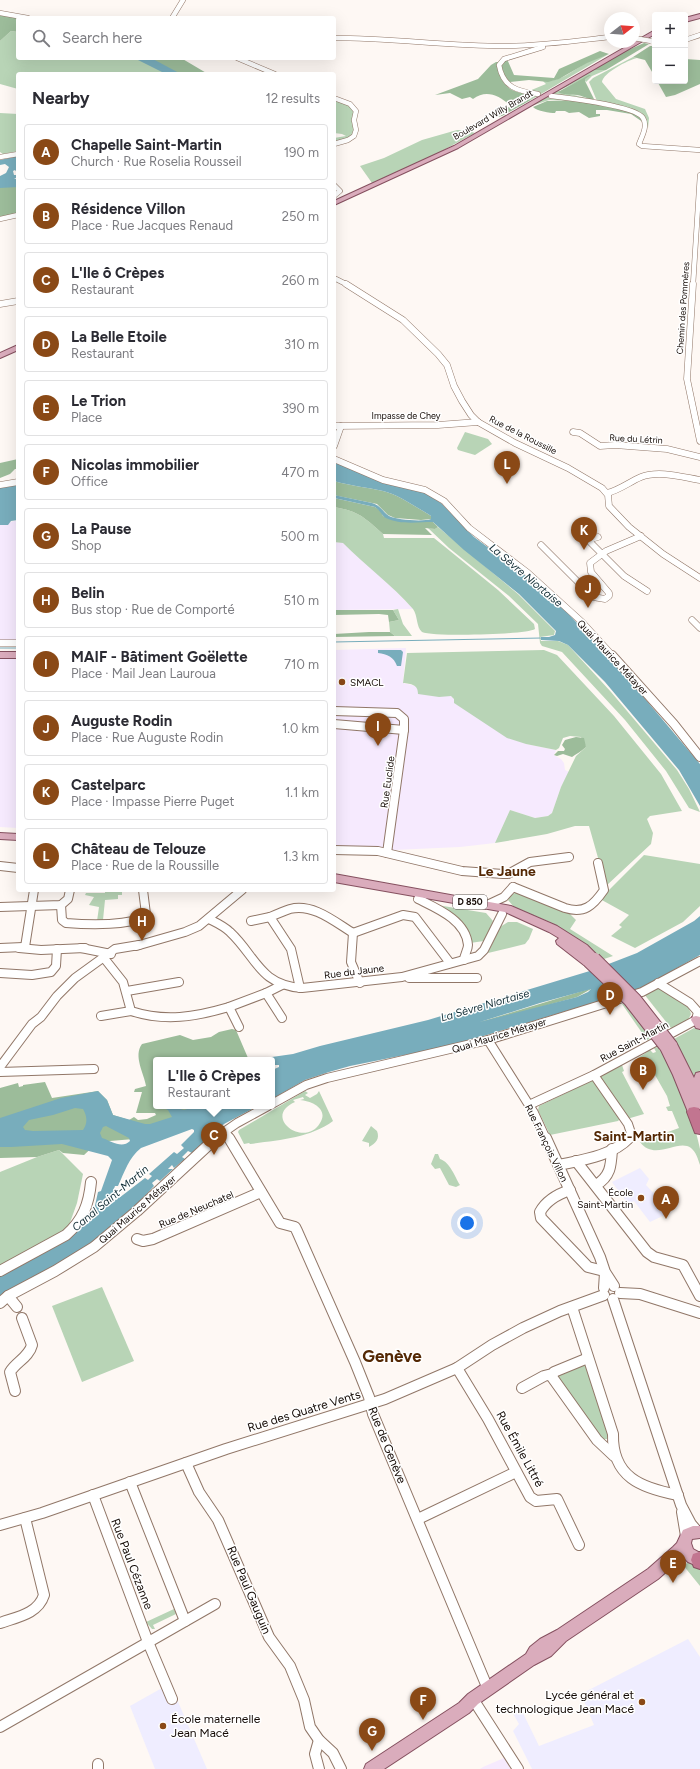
<!DOCTYPE html>
<meta charset="utf-8">
<style>
:root{--surface:#fff;--page:#f2f2f3;--text:#2b2b33;--muted:#7c7c81;--line:#e1e1e2;--accent:#8a4916}
body{margin:0;font-family:Figtree,sans-serif;background:var(--page);color:var(--text)}
.controls{position:absolute;right:12px;top:12px;display:grid;overflow:hidden;border-radius:4px;box-shadow:0 4px 16px #0002}
.controls button{width:36px;height:36px;display:grid;place-items:center;padding:0;border:0;border-bottom:1px solid var(--line);background:var(--surface);color:var(--text);font:20px sans-serif}
.compass{position:absolute;left:604px;top:12px;width:36px;height:36px;border-radius:50%;background:var(--surface);box-shadow:0 4px 16px #0002;rotate:73deg}
.you{position:absolute;left:467px;top:1223px;width:14px;height:14px;margin:-10px;border:3px solid #fff;border-radius:50%;background:#1a73e8;box-shadow:0 0 0 6px #1a73e833}
.badge{display:grid;place-items:center;width:26px;height:26px;border-radius:50%;background:var(--accent);color:#fff;font-size:13px;font-weight:700}
.pin{position:absolute;translate:-50% -33px;filter:drop-shadow(0 1px 2px #0008)}
.pin::after{content:'';position:absolute;top:21px;width:14px;height:12px;background:inherit;clip-path:polygon(0 0,100% 0,50% 100%)}
.popup{position:absolute;left:153px;top:1057px;width:122px;height:52px;box-sizing:border-box;display:grid;place-content:center;border-radius:4px;background:var(--surface);filter:drop-shadow(0 1px 3px #0005);font-size:13px;white-space:nowrap;color:var(--muted)}
.popup b{font-size:15px;color:var(--text)}
.popup::after{content:'';position:absolute;left:50%;top:100%;margin-left:-8px;border:8px solid transparent;border-top-color:var(--surface)}
.list{margin:0;padding:0;list-style:none}
h2{display:flex;justify-content:space-between;align-items:center;height:52px;margin:0;padding:0 16px;font-size:17px}
h2 small{font-size:13px;font-weight:400;color:var(--muted)}
.list li{display:grid;grid-template-columns:26px 1fr auto;gap:12px;align-items:center;box-sizing:border-box;height:56px;margin:0 8px 8px;padding:0 8px;border:1px solid var(--line);border-radius:4px}
.list b{display:block;font-size:15px;white-space:nowrap}
.list p{margin:0;font-size:13px;white-space:nowrap;color:var(--muted)}
.list em{font-size:13px;font-style:normal;color:var(--muted)}
.icon{flex:none;width:22px;height:22px;fill:none;stroke:currentColor;stroke-width:2;stroke-linecap:round;stroke-linejoin:round}
.map{position:relative;flex:none;width:700px;height:1769px;overflow:hidden}
.search{position:absolute;background:var(--surface);box-shadow:0 4px 16px #0002;left:16px;top:16px;width:320px;height:44px;display:flex;align-items:center;gap:10px;box-sizing:border-box;padding:0 14px;border-radius:4px;color:var(--muted);font-size:15px}
.panel{position:absolute;background:var(--surface);box-shadow:0 4px 16px #0002;left:16px;top:72px;width:320px;height:820px;border-radius:4px}
.map>svg:first-child{display:block}
.commercial{fill:#f6eafe}
.education{fill:#efedff}
.green{fill:#b8d4b6;fill-rule:evenodd}
.forest{fill:#9cbc9a}
.water{fill:#78adbc;fill-rule:evenodd}
.lines{fill:none;stroke-linecap:round;stroke-linejoin:round}
.stream{stroke:#78adbc;stroke-width:1}
.minor-far3-casing{stroke:#917768;stroke-width:5.5}
.minor-far2-casing{stroke:#917768;stroke-width:7}
.minor-far1-casing{stroke:#917768;stroke-width:10}
.minor-casing{stroke:#917768;stroke-width:12}
.major-casing{stroke:#85505f;stroke-width:2}
.highway-casing{stroke:#85505f;stroke-width:2}
.minor-far3{stroke:#fff;stroke-width:4.5}
.minor-far2{stroke:#fff;stroke-width:6}
.minor-far1{stroke:#fff;stroke-width:8}
.minor{stroke:#fff;stroke-width:10}
.major{fill:#daacbc;fill-rule:evenodd}
.highway{fill:#c27590;fill-rule:evenodd}
.minor-bridge-casing{stroke:#917768;stroke-width:5.5;stroke-linecap:butt}
.major-bridge-casing{stroke:#85505f;stroke-width:12;stroke-linecap:butt}
.minor-bridge{stroke:#fff;stroke-width:4.5}
.major-bridge{stroke:#daacbc;stroke-width:10}
.poi-dot{fill:#8a4916;stroke:#fff;stroke-width:1.5}
.labels{text-anchor:middle;stroke-width:3;stroke-linejoin:round;paint-order:stroke}
.far-street-label{font-size:9px;fill:#140a05;stroke:#fff}
.shield{fill:#fff;stroke:#5a5450;stroke-width:1}
.shield-label{font-size:9px;font-weight:bold;fill:#140a05}
.street-label{font-size:10px;fill:#140a05;stroke:#fff}
.poi-label{font-size:10px;fill:#140a05;stroke:#fff;text-anchor:start}
.water-label{font-size:11px;font-style:italic;fill:#122d35;stroke:#fff}
.near-street-label{font-size:12px;fill:#140a05;stroke:#fff}
.near-poi-label{font-size:12px;fill:#140a05;stroke:#fff;text-anchor:end}
.district-label{font-size:14px;font-weight:bold;fill:#542804;stroke:#fff}
.near-district-label{font-size:17px;font-weight:bold;fill:#542804;stroke:#fff}
</style>
<div class="map">
<svg width="700" height="1769" viewBox="0 0 700 1769">
<rect width="100%" height="100%" fill="#fef8f4"/>
<g class="commercial">
<polygon points="18,520 18,640 0,641 0,525"/>
<polygon points="334,542 343,543 395,590 413,609 334,610"/>
<polygon points="406,648 403,683 416,686 424,694 451,696 454,699 454,703 526,744 556,750 554,755 561,759 564,763 565,770 569,772 561,787 552,813 548,816 535,818 510,810 495,843 460,847 394,850 334,847 334,650"/>
<polygon points="0,658 18,658 18,828 0,827"/>
<polygon points="504,1758 511,1769 480,1769 483,1767"/>
</g>
<g class="education">
<polygon points="640,1168 649,1179 646,1185 671,1212 650,1222 634,1201 628,1204 612,1182"/>
<polygon points="688,1639 700,1657 700,1769 532,1769 513,1731 519,1724 511,1710 519,1705 539,1746 594,1725 581,1694"/>
<polygon points="162,1688 176,1697 207,1769 155,1769 130,1706"/>
</g>
<g class="green">
<polygon points="11,31 18,32 18,58 147,58 175,74 18,74 18,89 0,84 0,41"/>
<path d="M607,55L519,107L529,101L528,99L529,91L546,84L543,81C568,83 584,57 607,55Z"/>
<path d="M633,57L637,58C628,60 603,73 602,82L616,99L645,109L649,118L648,128L646,119L640,112L597,101L589,82L593,78Z"/>
<polygon points="596,69 606,70 592,76 586,82 584,79 590,76 558,91 594,100 549,100 531,106 592,70"/>
<polygon points="336,100 349,105 355,109 355,131 351,138 334,143 334,138 346,136 342,134 334,133 334,101"/>
<polygon points="0,113 18,114 18,151 3,154 0,152"/>
<polygon points="457,130 465,130 475,133 438,153 372,183 360,166 384,158 422,140"/>
<polygon points="465,432 488,439 492,444 475,455 458,450 457,448"/>
<path d="M334,507C359,511 365,518 383,534L384,538H434L498,590L534,624L535,629C525,635 433,637 422,632C416,627 418,616 413,609C392,585 366,566 343,543L334,542Z"/>
<polygon points="438,527 518,594 555,631 554,635 540,637 541,641 558,641 568,645 611,692 677,770 689,789 700,812 689,808 666,771 625,720 562,652 542,646 540,643 538,624 509,596 449,548 428,528 435,529"/>
<polygon points="398,609 403,624 412,636 395,636 390,632 389,622 399,620 393,610"/>
<path d="M544,650L557,655L614,716L661,774L682,811L650,816L647,819L653,833L651,844L606,886L589,826H575L547,834L495,843L510,810L535,818L548,816L552,813L561,787L576,756L586,747L581,737L570,736L563,738L559,748L556,750L526,744L507,738L454,703V699L451,696L439,697L418,694C418,684 411,684 403,683L407,653Z"/>
<polygon points="644,855 700,864 700,906 683,922 635,948 611,936 622,927 619,925 629,915 600,899"/>
<polygon points="105,890 122,890 122,895 118,895 118,899 105,900 103,920 97,921 99,907 89,905 94,897 85,895 86,893 105,893"/>
<polygon points="515,893 522,893 567,911 576,920 570,929 613,956 604,959 569,934 550,922 514,907 508,900 511,895"/>
<polygon points="431,904 486,913 493,921 484,941 470,943 469,939"/>
<polygon points="508,922 517,922 533,929 529,939 525,944 488,953 500,927"/>
<polygon points="657,988 662,989 688,1006 691,1014 688,1020 671,1028 644,994"/>
<polygon points="624,1003 651,1038 647,1040 622,1004"/>
<polygon points="694,1028 700,1030 700,1070 698,1079 696,1080 674,1039"/>
<path d="M658,1047C675,1069 695,1122 700,1149C700,1154 700,1160 700,1165C698,1159 696,1152 691,1148C678,1138 655,1162 640,1142L679,1128L672,1111H668L666,1107L670,1106L667,1096L647,1061L641,1063L638,1058L650,1050L653,1053L656,1052L654,1048Z"/>
<polygon points="622,1065 624,1071 622,1072 644,1114 627,1119 599,1076"/>
<polygon points="593,1080 621,1118 618,1121 550,1135 538,1110 539,1106"/>
<path d="M305,1091L308,1093L305,1095L310,1098L317,1094L319,1091L333,1121C310,1138 279,1140 250,1144L249,1143L244,1144L238,1132L239,1130ZM303,1097L304,1099L300,1100C312,1101 329,1109 320,1123C305,1149 261,1117 295,1102L293,1100Z"/>
<path d="M371,1126L377,1131C380,1139 376,1143 369,1147V1143L362,1141Z"/>
<polygon points="59,1150 83,1174 77,1203 67,1231 0,1270 0,1172 37,1157"/>
<path d="M435,1154H438L440,1159C450,1162 455,1177 460,1185L456,1187L449,1185L440,1168L435,1169L431,1164Z"/>
<polygon points="102,1287 134,1361 82,1382 52,1306"/>
<polygon points="585,1364 608,1434 607,1439 601,1439 556,1375"/>
<polygon points="690,1562 700,1568 700,1586 683,1565"/>
<polygon points="174,1609 176,1614 153,1625 155,1629 152,1629 146,1622"/>
</g>
<g class="forest">
<polygon points="0,15 18,18 18,32 11,31 0,41"/>
<polygon points="644,43 649,44 606,70 592,70 626,51"/>
<polygon points="650,46 655,46 655,77 645,60 633,57"/>
<polygon points="600,51 609,54 587,63 559,79 548,82 529,80 510,82 503,75 501,64 507,59 514,75 554,78 559,69"/>
<polygon points="147,58 181,58 208,74 175,74"/>
<polygon points="685,59 700,60 700,84 675,95 666,97 657,81 685,81"/>
<path d="M496,62H498C497,68 498,72 501,77C507,92 517,92 532,95L528,99H530L529,101L502,116L497,117L496,114L511,106C499,95 486,89 473,99L470,97L462,99L450,93L435,95L478,79L491,65Z"/>
<path d="M589,75H591L585,79V81L594,99C589,100 588,98 584,97C575,93 566,96 558,92Z"/>
<path d="M575,100L637,113L644,123L631,114L607,110H596V114H600V116L589,118L579,112L569,113L565,111H556L555,113C550,113 537,111 533,107L547,101Z"/>
<polygon points="18,184 18,216 0,220 0,185"/>
<polygon points="18,459 18,469 15,469 10,474 0,478 0,463"/>
<path d="M334,481C350,486 367,487 383,491C399,495 414,506 428,514L431,516V519L421,520L395,518L388,515L377,504L338,496L334,495Z"/>
<path d="M334,498L375,507L381,511L383,516L403,522H433L438,527L435,529L425,528L432,535L383,534C365,518 359,511 334,507Z"/>
<polygon points="334,610 393,610 399,620 389,622 388,615 379,614 334,615"/>
<polygon points="369,632 390,632 395,636 334,637 334,634"/>
<path d="M576,737L584,738L586,747C582,751 576,754 572,757L563,754L557,756L554,755L558,751H564L565,749L562,745L565,740Z"/>
<polygon points="589,989 591,989 577,997 482,1023 480,1022"/>
<path d="M232,1029L236,1030L248,1058L251,1060H156V1106H214L134,1139L98,1142L84,1155L63,1153L59,1150L37,1157L0,1158V1088L18,1083L19,1087L23,1086V1085L45,1082L52,1098L98,1091L107,1100L113,1115L129,1120L134,1117L138,1120L147,1119L156,1115L155,1113H136L142,1092H134L135,1089L146,1086C144,1073 133,1056 142,1044L180,1035L193,1040L211,1037L219,1032Z"/>
</g>
<g class="water">
<polygon points="134,58 151,58 181,74 166,74"/>
<polygon points="18,156 18,166 16,169 18,170 18,174 15,170 13,171 14,175 18,175 18,177 14,179 18,179 18,187 0,188 0,176 6,173 9,167 5,164 0,165 0,160"/>
<path d="M334,462L357,472L425,493L441,503L474,537L525,575L565,610L625,675L700,764V806L679,770L605,682L568,645L559,641L541,640V637H549L555,635L556,631L519,594L464,550L433,522C418,522 400,525 386,518C382,516 380,510 375,507L334,498V495L372,503C380,505 383,512 389,516C396,520 424,522 431,519V516L428,514C414,506 399,495 383,491C367,487 350,486 334,481Z"/>
<polygon points="18,484 18,520 11,521 8,525 0,525 0,488"/>
<path d="M378,650H401L403,652L401,666H397C394,657 387,654 378,653Z"/>
<path d="M700,916V955L642,988L454,1045L350,1066L329,1072L305,1080L272,1099V1070L279,1067V1065H272V1060H251L293,1054L320,1046L428,1020L593,970L637,953L694,921ZM591,989L588,992L577,997L480,1022L540,1003Z"/>
<path d="M98,1091L107,1100L113,1115L145,1124H150L172,1117L168,1110L159,1106H170L184,1110L197,1106H258L224,1124L192,1153L188,1151L182,1157L185,1159L174,1168L172,1165L168,1169H173L160,1181L157,1179L152,1183L154,1186C138,1204 120,1222 101,1237C71,1262 34,1279 0,1297V1275L72,1234L88,1221L94,1210L98,1192L101,1191L112,1160L108,1156L62,1144L11,1147H0V1118L61,1098ZM75,1108L83,1109C87,1116 88,1123 83,1130L33,1131L25,1130L23,1127L29,1120L53,1115ZM106,1126L129,1138L130,1141C122,1149 111,1141 102,1138L100,1133L103,1127ZM192,1129L194,1130V1132L181,1145L184,1148L177,1154L174,1152L149,1174L152,1176L148,1180L145,1178L119,1198L112,1194L115,1186H118C124,1173 129,1157 141,1148Z"/>
</g>
<g class="lines">
<g class="stream">
<polyline points="334,642 542,638"/>
<polyline points="0,648 18,648"/>
</g>
<g class="minor-far3-casing">
<g id="minor-far3">
<polyline points="0,13 28,18"/>
<polyline points="172,18 183,0"/>
<path d="M334,38C391,38 447,46 504,46C539,46 575,41 610,37"/>
<polyline points="685,40 700,35"/>
<polyline points="237,58 275,74"/>
<path d="M538,94C518,91 503,88 499,65L504,59L543,47"/>
<path d="M551,96C567,98 636,106 643,118C648,126 642,136 639,144L642,146L700,150"/>
<polyline points="334,98 350,104 356,111 354,120 356,130 354,136 348,140 334,144"/>
<polyline points="0,157 18,154"/>
<polyline points="334,185 340,191 334,196"/>
<polyline points="0,219 18,215"/>
<polyline points="334,278 348,285"/>
<polyline points="693,285 700,175"/>
</g>
</g>
<g class="minor-far2-casing">
<g id="minor-far2">
<polyline points="346,284 403,320 438,354 447,365 454,386 462,401 471,415 478,422 515,443 568,468 602,488 608,495 609,506 629,527 663,554 700,578"/>
<polyline points="693,284 687,379 700,441"/>
<polyline points="0,304 18,301"/>
<polyline points="334,426 438,425 478,422"/>
<polyline points="573,432 580,433 600,446 615,445 667,449 700,457"/>
<polyline points="334,446 341,426"/>
<polyline points="334,459 383,480 425,490 444,501 469,528 528,573 582,622 613,656"/>
<polyline points="0,485 18,482"/>
<path d="M607,493C620,490 629,482 641,477C659,470 682,477 700,480"/>
<polyline points="598,537 591,539 590,542 624,576 647,591"/>
<polyline points="541,545 593,597 605,599 609,596 609,593 591,572 590,563 606,551 641,536"/>
<polyline points="692,620 700,628"/>
<polyline points="0,643 18,643"/>
</g>
</g>
<g class="minor-far1-casing">
<g id="minor-far1">
<polyline points="612,655 674,724 700,757"/>
<polyline points="334,711 397,713 404,719 404,730 387,853"/>
<polyline points="334,724 404,730"/>
<polyline points="334,850 378,851 462,871 503,874 508,874 530,862 569,857"/>
<polyline points="0,866 18,868"/>
<path d="M513,887L565,908C584,914 593,906 604,890L598,863"/>
<path d="M418,899C436,908 466,920 468,945C468,950 464,955 464,960"/>
<path d="M61,905L62,920L66,923C91,925 120,926 144,918L146,914L143,890"/>
<polyline points="487,905 504,897 513,887"/>
<polyline points="0,907 61,905 68,899 70,890"/>
<path d="M209,919C217,923 224,926 230,932C256,956 259,985 302,988L402,977L478,956L484,950L502,914"/>
<polyline points="251,921 270,917"/>
<polyline points="353,933 403,915 415,917 450,963"/>
<polyline points="136,946 185,932 199,926 242,890"/>
<polyline points="25,947 34,890"/>
<polyline points="0,948 23,947"/>
<polyline points="19,948 41,950 85,948"/>
<polyline points="81,948 111,954"/>
<path d="M104,958L123,982L131,1011C165,1022 195,1017 229,1007"/>
<polyline points="0,973 32,975 51,972 56,966 57,949"/>
<polyline points="409,978 477,978"/>
<path d="M300,988L291,949L270,917C277,914 284,911 290,909C313,903 335,922 353,933L351,962L360,983"/>
<polyline points="127,991 179,982"/>
<polyline points="266,993 282,1018"/>
<polyline points="101,1016 131,1011"/>
<polyline points="239,1027 229,1007 266,993 282,985"/>
<polyline points="488,1040 534,1113 546,1139"/>
<polyline points="0,1067 32,1024 41,1017 57,996 75,978 115,949 139,945"/>
<polyline points="0,1072 94,1069"/>
<polyline points="594,1075 628,1124 631,1133 629,1139"/>
<polyline points="272,1104 306,1085 327,1078 488,1040 642,992 700,961"/>
<polyline points="529,1105 594,1075 696,1020 698,1012 690,1003 658,983"/>
<polyline points="225,1131 230,1139"/>
<polyline points="214,1139 237,1123 268,1106"/>
</g>
</g>
<g class="minor-casing">
<g id="minor">
<polyline points="229,1138 280,1223 295,1227 297,1231 355,1362 369,1397 373,1414 488,1689"/>
<polyline points="546,1138 600,1257 605,1272 614,1286"/>
<polyline points="576,1161 647,1252 654,1257 683,1265 700,1296"/>
<path d="M559,1165C582,1160 612,1156 629,1138"/>
<path d="M596,1185C611,1176 611,1165 612,1149"/>
<path d="M570,1190C558,1194 546,1201 540,1212L541,1218L588,1267L604,1271"/>
<polyline points="137,1239 143,1241 153,1239 261,1192"/>
<path d="M0,1271L66,1235C83,1220 89,1204 91,1182"/>
<polyline points="604,1288 605,1273"/>
<polyline points="620,1293 640,1294 700,1313"/>
<polyline points="8,1296 17,1307"/>
<polyline points="613,1299 681,1505 691,1524 697,1531"/>
<polyline points="0,1303 8,1296 55,1271 94,1247 137,1211 216,1138"/>
<path d="M572,1307L613,1434C612,1477 641,1488 678,1495"/>
<polyline points="588,1358 554,1372 552,1377 597,1440 614,1456"/>
<polyline points="457,1368 488,1419 530,1497 536,1501 557,1499 579,1545"/>
<polyline points="522,1388 544,1376 552,1374"/>
<path d="M15,1391L10,1372C16,1362 29,1357 32,1345L22,1318"/>
<polyline points="186,1463 199,1492 218,1520 269,1637 290,1666 304,1700 310,1727 319,1740 333,1753 341,1769"/>
<polyline points="130,1482 185,1621"/>
<polyline points="93,1495 148,1642 172,1699"/>
<polyline points="682,1512 686,1536"/>
<polyline points="418,1519 516,1472"/>
<polyline points="0,1525 42,1513 226,1449 385,1399 457,1368 492,1345 523,1328 560,1311 604,1295"/>
<path d="M0,1623C17,1617 38,1614 44,1595L25,1518"/>
<polyline points="473,1699 518,1769"/>
<polyline points="0,1727 215,1604"/>
<polyline points="319,1740 315,1754 319,1769"/>
<polyline points="98,1764 98,1769"/>
</g>
</g>
<g class="major-casing">
<g id="major">
<polygon points="700,14 700,18 685,22 685,18"/>
<polygon points="655,30 655,34 458,148 334,205 334,201 454,146"/>
<polygon points="18,345 18,350 0,358 0,353"/>
<rect x="0" y="652" width="18" height="6"/>
<polygon points="0,833 18,834 18,840 0,839"/>
<polygon points="334,874 511,906 557,926 587,945 600,958 599,961 593,961 592,965 584,965 557,944 556,941 559,938 549,932 505,912 334,882"/>
<polygon points="696,1016 700,1017 700,1029 696,1028 691,1020 692,1017"/>
<polygon points="672,1041 676,1042 694,1078 696,1073 700,1072 700,1109 698,1109 700,1112 698,1115 694,1116 690,1115 688,1112 673,1075 659,1046 660,1043 668,1043"/>
<polygon points="693,1526 700,1526 700,1538 692,1539 691,1543 693,1549 700,1553 700,1567 688,1562 683,1557 658,1579 566,1641 551,1656 534,1665 478,1704 469,1713 384,1769 364,1769 366,1764 459,1703 468,1694 526,1654 530,1647 540,1639 557,1630 648,1569 673,1547 677,1543 683,1530"/>
</g>
</g>
<g class="highway-casing">
<g id="highway">
<polygon points="694,1107 699,1108 700,1111 700,1134 695,1133 687,1112 689,1108"/>
<polygon points="699,1552 700,1552 700,1569 694,1567 691,1560 693,1554"/>
</g>
</g>
<use href="#minor-far3" class="minor-far3"/>
<use href="#minor-far2" class="minor-far2"/>
<use href="#minor-far1" class="minor-far1"/>
<use href="#minor" class="minor"/>
<use href="#major" class="major"/>
<use href="#highway" class="highway"/>
<g class="minor-bridge-casing">
<polyline id="minor-bridge" points="634,38 651,41"/>
</g>
<g class="major-bridge-casing">
<g id="major-bridge">
<polyline points="595,958 636,999 672,1045"/>
<polyline points="588,962 629,1001 664,1046"/>
</g>
</g>
<use href="#minor-bridge" class="minor-bridge"/>
<use href="#major-bridge" class="major-bridge"/>
</g>
<g class="poi-dot">
<circle cx="342" cy="682" r="4"/>
<circle cx="641" cy="1198" r="4"/>
<circle cx="642" cy="1702" r="4"/>
<circle cx="163" cy="1726" r="4"/>
</g>
<g class="labels">
<g class="far-street-label">
<text transform="translate(493 115) rotate(-30)" y="3">Boulevard Willy Brandt</text>
<text transform="translate(683 308) rotate(-86)" y="3">Chemin des Pommères</text>
<text x="406" y="419">Impasse de Chey</text>
<text transform="translate(523 435) rotate(27)" y="3">Rue de la Roussille</text>
<text transform="translate(636 439) rotate(3)" y="3">Rue du Létrin</text>
</g>
<rect class="shield" x="453" y="895" width="34" height="14" rx="3"/>
<g class="shield-label">
<text x="470" y="905">D 850</text>
</g>
<g class="street-label">
<text transform="translate(613 657) rotate(47)" y="4">Quai Maurice Métayer</text>
<text transform="translate(387 782) rotate(-82)" y="4">Rue Euclide</text>
<text transform="translate(354 971) rotate(-7)" y="4">Rue du Jaune</text>
<text transform="translate(499 1035) rotate(-17)" y="4">Quai Maurice Métayer</text>
<text transform="translate(634 1041) rotate(-28)" y="4">Rue Saint-Martin</text>
<text transform="translate(547 1143) rotate(64)" y="4">Rue François Villon</text>
<text transform="translate(137 1209) rotate(-41)" y="4">Quai Maurice Métayer</text>
<text transform="translate(196 1209) rotate(-23)" y="4">Rue de Neuchatel</text>
</g>
<g class="poi-label">
<text x="350" y="686">SMACL</text>
<text x="633" y="1196" text-anchor="end">École<tspan x="633" dy="12">Saint-Martin</tspan></text>
</g>
<g class="water-label">
<text transform="translate(526 575) rotate(40)" y="4">La Sèvre Niortaise</text>
<text transform="translate(485 1005) rotate(-16)" y="4">La Sèvre Niortaise</text>
<text transform="translate(110 1198) rotate(-40)" y="4">Canal Saint-Martin</text>
</g>
<g class="near-street-label">
<text transform="translate(304 1411) rotate(-17)" y="4">Rue des Quatre Vents</text>
<text transform="translate(387 1445) rotate(68)" y="4">Rue de Genève</text>
<text transform="translate(520 1449) rotate(61)" y="4">Rue Émile Littré</text>
<text transform="translate(132 1564) rotate(69)" y="4">Rue Paul Cézanne</text>
<text transform="translate(249 1590) rotate(67)" y="4">Rue Paul Gauguin</text>
</g>
<g class="near-poi-label">
<text x="634" y="1699">Lycée général et<tspan x="634" dy="14">technologique Jean Macé</tspan></text>
<text x="171" y="1723" text-anchor="start">École maternelle<tspan x="171" dy="14">Jean Macé</tspan></text>
</g>
<g class="district-label">
<text x="507" y="876">Le Jaune</text>
<text x="634" y="1141">Saint-Martin</text>
</g>
<g class="near-district-label">
<text x="392" y="1362">Genève</text>
</g>
</g>
</svg>
<div class="controls">
<button>+</button>
<button>−</button>
</div>
<svg class="compass" viewBox="-18 -18 36 36"><path d="M0-13l5 13h-10z" fill="#e53935"/><path d="M0 13l5-13h-10z" fill="#7c7c81"/></svg>
<div class="you"></div>
<div class="pin badge" style="left:666px;top:1219px">A</div>
<div class="pin badge" style="left:643px;top:1090px">B</div>
<div class="pin badge" style="left:214px;top:1155px">C</div>
<div class="popup"><b>L'Ile ô Crèpes</b>Restaurant</div>
<div class="pin badge" style="left:610px;top:1015px">D</div>
<div class="pin badge" style="left:673px;top:1583px">E</div>
<div class="pin badge" style="left:423px;top:1720px">F</div>
<div class="pin badge" style="left:372px;top:1751px">G</div>
<div class="pin badge" style="left:142px;top:941px">H</div>
<div class="pin badge" style="left:378px;top:746px">I</div>
<div class="pin badge" style="left:588px;top:608px">J</div>
<div class="pin badge" style="left:584px;top:550px">K</div>
<div class="pin badge" style="left:507px;top:484px">L</div>
<div class="search"><svg class="icon" aria-label="search" viewBox="0 0 24 24"><circle cx="10" cy="10" r="6"/><path d="M15 15l6 6"/></svg>Search here</div>
<section class="panel">
<h2>Nearby<small>12 results</small></h2>
<ul class="list">
<li><span class="badge">A</span><div><b>Chapelle Saint-Martin</b><p>Church · Rue Roselia Rousseil</p></div><em>190 m</em></li>
<li><span class="badge">B</span><div><b>Résidence Villon</b><p>Place · Rue Jacques Renaud</p></div><em>250 m</em></li>
<li><span class="badge">C</span><div><b>L'Ile ô Crèpes</b><p>Restaurant</p></div><em>260 m</em></li>
<li><span class="badge">D</span><div><b>La Belle Etoile</b><p>Restaurant</p></div><em>310 m</em></li>
<li><span class="badge">E</span><div><b>Le Trion</b><p>Place</p></div><em>390 m</em></li>
<li><span class="badge">F</span><div><b>Nicolas immobilier</b><p>Office</p></div><em>470 m</em></li>
<li><span class="badge">G</span><div><b>La Pause</b><p>Shop</p></div><em>500 m</em></li>
<li><span class="badge">H</span><div><b>Belin</b><p>Bus stop · Rue de Comporté</p></div><em>510 m</em></li>
<li><span class="badge">I</span><div><b>MAIF - Bâtiment Goëlette</b><p>Place · Mail Jean Lauroua</p></div><em>710 m</em></li>
<li><span class="badge">J</span><div><b>Auguste Rodin</b><p>Place · Rue Auguste Rodin</p></div><em>1.0 km</em></li>
<li><span class="badge">K</span><div><b>Castelparc</b><p>Place · Impasse Pierre Puget</p></div><em>1.1 km</em></li>
<li><span class="badge">L</span><div><b>Château de Telouze</b><p>Place · Rue de la Roussille</p></div><em>1.3 km</em></li>
</ul>
</section>
</div>
